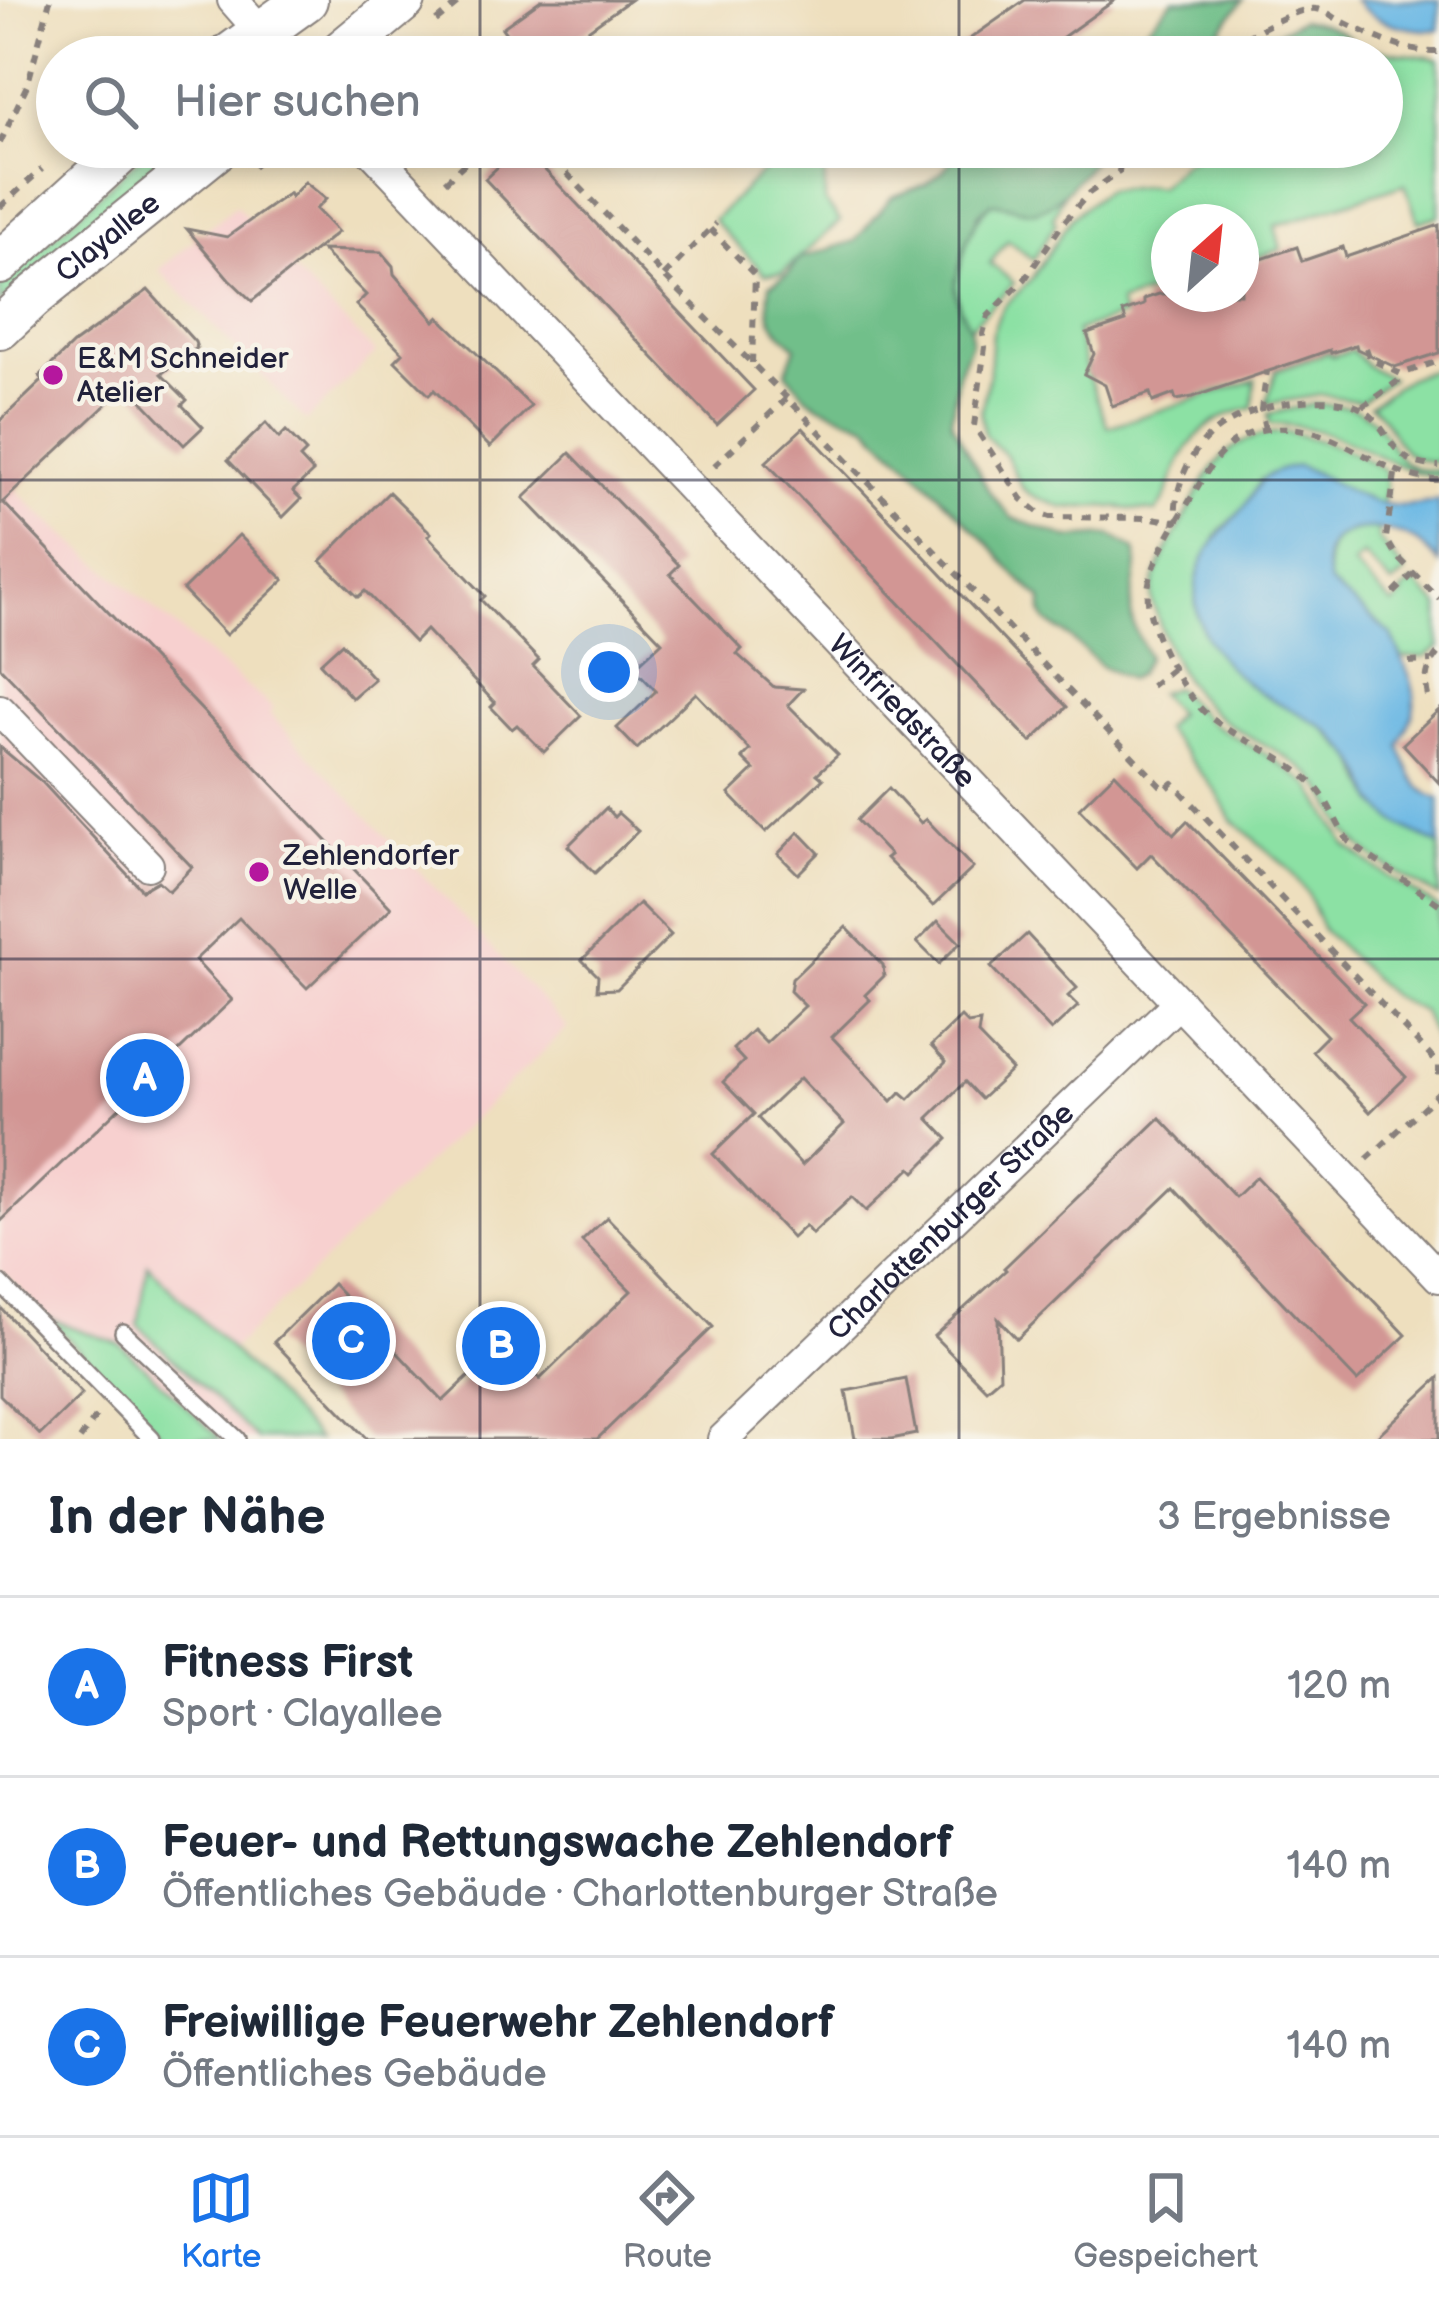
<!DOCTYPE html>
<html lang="de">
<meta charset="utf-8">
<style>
:root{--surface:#fff;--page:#f2f2f3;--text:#1f2937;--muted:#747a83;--line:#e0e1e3;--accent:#1a73e8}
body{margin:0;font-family:"Balsamiq Sans",sans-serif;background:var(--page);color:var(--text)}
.compass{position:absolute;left:1151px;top:204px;width:108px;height:108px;border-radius:50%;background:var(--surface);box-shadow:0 6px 18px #0003;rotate:27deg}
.you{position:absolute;left:609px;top:672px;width:42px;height:42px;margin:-30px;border:9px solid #fff;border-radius:50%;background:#1a73e8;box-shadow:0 0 0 18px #1a73e833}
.badge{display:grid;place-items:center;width:78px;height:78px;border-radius:50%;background:var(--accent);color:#fff;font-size:39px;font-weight:700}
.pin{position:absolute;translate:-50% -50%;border:6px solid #fff;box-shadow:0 3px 12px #0006}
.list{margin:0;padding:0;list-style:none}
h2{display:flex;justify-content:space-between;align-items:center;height:156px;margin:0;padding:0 48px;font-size:51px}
h2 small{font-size:39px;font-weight:400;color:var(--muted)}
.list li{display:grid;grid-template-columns:78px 1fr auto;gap:36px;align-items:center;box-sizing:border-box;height:180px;padding:0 48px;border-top:3px solid var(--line)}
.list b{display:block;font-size:45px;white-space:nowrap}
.list p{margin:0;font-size:39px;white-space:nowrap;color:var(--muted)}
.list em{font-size:39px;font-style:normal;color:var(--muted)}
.icon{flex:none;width:66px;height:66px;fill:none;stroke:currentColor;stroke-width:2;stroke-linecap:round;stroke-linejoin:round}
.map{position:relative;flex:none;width:1439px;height:1439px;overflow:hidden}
.search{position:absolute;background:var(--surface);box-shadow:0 6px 18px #0003;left:36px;right:36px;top:36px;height:132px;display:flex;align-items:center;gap:30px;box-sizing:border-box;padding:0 42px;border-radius:66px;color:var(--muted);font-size:45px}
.sheet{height:696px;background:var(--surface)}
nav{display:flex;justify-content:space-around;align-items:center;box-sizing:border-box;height:168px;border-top:3px solid var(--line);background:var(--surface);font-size:33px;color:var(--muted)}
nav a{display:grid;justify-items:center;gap:6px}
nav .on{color:var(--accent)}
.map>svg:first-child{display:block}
.built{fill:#f7d0cf}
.green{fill:#8ce1a4;stroke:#578270;stroke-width:3}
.forest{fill:#71bf8a;stroke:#4a7062;stroke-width:3}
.water{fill:#6ab8e4;stroke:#466d90;stroke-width:3}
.building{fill:#d29694;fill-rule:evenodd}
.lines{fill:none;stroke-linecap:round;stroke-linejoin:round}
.lane-casing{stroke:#88807c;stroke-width:20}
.street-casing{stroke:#88807c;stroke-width:34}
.secondary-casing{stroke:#88807c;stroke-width:46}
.path{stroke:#88807c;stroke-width:6;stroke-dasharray:9 9;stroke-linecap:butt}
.lane{stroke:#fff;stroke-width:15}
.street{stroke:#fff;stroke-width:30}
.secondary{stroke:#fff;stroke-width:42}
.grid{fill:none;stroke:#22223b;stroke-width:3;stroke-opacity:0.55}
.poi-dot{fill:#b5179e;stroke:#f7f3e8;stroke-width:4.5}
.labels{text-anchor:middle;stroke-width:9;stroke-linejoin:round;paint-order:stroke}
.street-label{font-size:30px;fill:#22223b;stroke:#f7f3e8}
.poi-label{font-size:30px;fill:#22223b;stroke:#f7f3e8;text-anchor:start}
</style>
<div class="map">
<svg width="1439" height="1439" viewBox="0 0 1439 1439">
<rect width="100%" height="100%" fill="#f7f3e8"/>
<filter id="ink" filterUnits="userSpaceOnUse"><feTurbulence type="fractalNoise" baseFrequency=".00833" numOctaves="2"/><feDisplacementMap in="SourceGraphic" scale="24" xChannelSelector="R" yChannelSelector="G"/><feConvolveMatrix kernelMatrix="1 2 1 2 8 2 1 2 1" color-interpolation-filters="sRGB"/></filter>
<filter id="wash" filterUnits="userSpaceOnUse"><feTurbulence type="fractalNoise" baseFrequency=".004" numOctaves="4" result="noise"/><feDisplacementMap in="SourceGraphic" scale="48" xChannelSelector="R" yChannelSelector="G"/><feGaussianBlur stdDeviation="2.7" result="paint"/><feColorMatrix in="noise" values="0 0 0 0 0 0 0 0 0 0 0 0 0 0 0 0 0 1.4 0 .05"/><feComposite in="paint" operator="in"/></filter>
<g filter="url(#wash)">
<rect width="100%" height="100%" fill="#eedfbe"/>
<g class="built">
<polygon points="236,205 292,269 376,353 306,421 159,270"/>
<polygon points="0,473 39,513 273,708 269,713 568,1028 232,1349 318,1439 166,1439 0,1269"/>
</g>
<g class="green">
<path d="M1362,47L1439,59V216L1418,222L1405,184L1275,226L1281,249L1241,263V222H1169V287L1119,303L1123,316L1076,331L1087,373L1108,427L1255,380L1253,408C1216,414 1190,435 1176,470C1170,485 1167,500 1156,512L1103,506L1064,508L1031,495L1022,488L1006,456L984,434L981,413L989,373L992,333L999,315L1004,306L1030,281L1072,217L1105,190L1148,185L1159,187L1183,163L1213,147H1382V57H1367Z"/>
<polygon points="151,147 167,164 0,303 0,287"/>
<polygon points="788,147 817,147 824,154 825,202 840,221 782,273 765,274 713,220"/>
<path d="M1066,189L1053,218L1056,223L1033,260L1008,240L990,263L1014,283L970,327C964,316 956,304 955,291C953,265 973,219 992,203C1030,204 1034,223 1066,189Z"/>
<polygon points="1352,350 1366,365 1391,379 1361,401 1322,395 1266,404 1276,371 1329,352 1332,356"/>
<path d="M1433,369L1439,371V462C1390,462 1400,427 1370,405L1408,378Z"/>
<path d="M1314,404C1330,405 1350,404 1364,413C1396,432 1385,473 1439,470V476C1415,475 1396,464 1374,454C1341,437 1308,424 1270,424L1268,414Z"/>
<path d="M1285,432C1321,439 1353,450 1384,470L1386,485L1382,505L1336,486L1260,479L1251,500L1218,534L1198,576L1246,683L1315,719L1355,759L1375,802L1392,819L1439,845V897C1410,879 1371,862 1349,834C1334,815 1330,791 1310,774C1284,752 1252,740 1224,721C1188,696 1169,657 1157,615C1155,609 1152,604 1152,598C1151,572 1180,529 1191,506C1212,462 1234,434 1285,432Z"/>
<path d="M1369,528L1378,530V539L1406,573L1392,585L1363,555L1353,565L1393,605L1403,595L1401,592L1414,582L1439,606V648L1426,657L1402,658L1390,634L1328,583C1325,545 1329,533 1369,528Z"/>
<polygon points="1174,687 1209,722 1272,758 1311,786 1347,846 1377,869 1439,908 1439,1049 1423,1012 1389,994 1323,930 1307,893 1287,867 1232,820 1216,791 1163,728 1177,714 1158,693"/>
<polygon points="148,1265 318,1439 257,1439 138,1325"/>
<polygon points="49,1319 120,1344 221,1439 166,1439"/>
</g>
<g class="forest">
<path d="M1173,0H1243L1219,32L1180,57H1078C1096,34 1114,34 1142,33Z"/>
<path d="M1301,20C1325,21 1356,35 1367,57H1318L1312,37L1301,38L1286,57H1227Z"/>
<path d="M962,147H1101C1091,165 1053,213 1031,211C1017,210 1006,204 992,203L979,214L968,239L956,280L955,290L959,305L970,327L971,342L958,374L951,421L990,493L1012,518L1068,538L1111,535L1135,550C1141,568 1131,590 1131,610C1131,626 1142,643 1148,657L1138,674L1129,679L1102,667L1068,636L1047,622L1042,614V599L1017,577L991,546L905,460L882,441L868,425L820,406L807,397L786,372L796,347C772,325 765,319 770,285L788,274L800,258L855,241L892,197L926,184L942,172Z"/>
</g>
<g class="water">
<path d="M1354,0H1439V30C1409,31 1374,23 1354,0Z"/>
<path d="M1298,466C1354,487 1372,519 1439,500V563C1430,551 1415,538 1401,534C1379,527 1333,523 1326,554C1324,562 1327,574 1329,583L1391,634L1411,680L1415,697L1413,714L1400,746C1409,770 1413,790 1439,799V845C1418,835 1393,824 1378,805C1372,798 1370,789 1367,780C1360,763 1347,749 1334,736C1309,713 1275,706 1248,684C1188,637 1175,577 1232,521C1262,492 1249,473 1298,466Z"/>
</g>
<g id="blocks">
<g class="building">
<polygon points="541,0 630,0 550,57 523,57 502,28"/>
<polygon points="1025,0 1115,0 1035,57 944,57"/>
<polygon points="519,147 523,147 754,390 717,425 485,179"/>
<polygon points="305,182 326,199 316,209 338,232 252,301 229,279 187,229 227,237 289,193 291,197"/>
<polygon points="1439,225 1439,353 1395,367 1357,349 1356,345 1331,353 1330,350 1193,397 1176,400 1174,394 1153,402 1150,393 1112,406 1105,385 1084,374 1094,354 1087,334 1126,321 1123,312 1144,305 1144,299 1159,294 1241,294 1241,266 1297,247 1302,261 1343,247 1346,257"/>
<polygon points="322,250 381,252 393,266 394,274 435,321 439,317 531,406 490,447 434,390 429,395 395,361 403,353 356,305 366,295"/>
<polygon points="148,290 195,342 197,348 161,374 187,400 182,405 203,427 184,445 127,385 3,502 391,908 307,988 239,918 195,960 232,1000 0,1222 0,747 42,782 142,890 158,881 169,891 192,867 0,667 0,421 43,380 40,376 73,344"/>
<polygon points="266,423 279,438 286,431 306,452 300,458 313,472 293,491 301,499 283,517 228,460"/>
<polygon points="803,428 1067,707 1031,742 766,462"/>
<polygon points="570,453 679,565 670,574 742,649 737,654 774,687 803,689 788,705 838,755 817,774 823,779 766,832 729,794 754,770 742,758 750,750 696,693 637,749 617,728 656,691 634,668 662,642 524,498"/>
<polygon points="389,492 431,533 428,536 485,596 481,600 539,660 533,666 581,716 544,752 517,725 512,729 491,707 495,703 426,630 414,642 365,591 358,597 321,561"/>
<polygon points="239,535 284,580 226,635 183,590"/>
<polygon points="342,643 374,679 352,698 320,663"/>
<polygon points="1439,710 1439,783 1403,744"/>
<polygon points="1115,773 1174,834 1187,821 1364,1003 1349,1017 1406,1077 1370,1112 1312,1051 1327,1036 1151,854 1137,868 1079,808"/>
<polygon points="889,788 921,823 926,819 973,868 933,906 886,858 890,855 857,820"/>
<polygon points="606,808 614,817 618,813 638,831 595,873 568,846"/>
<polygon points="799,832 819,853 798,874 778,854"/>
<polygon points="639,903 671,935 617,989 597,990 598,976 582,960"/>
<polygon points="938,921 960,943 939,964 917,942"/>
<path d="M846,927L883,965L884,976L865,995L870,1000L832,1037L892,1101L901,1092L909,1099L946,1062L931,1046L961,1017L968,1024L980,1022L978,1035L1012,1070L981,1099L965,1082L928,1118L948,1139L915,1172L911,1168L866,1211L852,1197L812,1234L805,1226L792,1238L713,1154L754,1114L723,1082L744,1061L733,1049L753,1030L766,1043L805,1006L790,991L792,979ZM800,1078L844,1124L802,1165L758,1118Z"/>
<polygon points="1027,934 1077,988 1068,996 1078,1006 1051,1031 991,967"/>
<polygon points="1160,1118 1235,1197 1256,1177 1406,1335 1357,1381 1174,1188 1017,1339 998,1319 1000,1377 986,1389 934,1336 1006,1270 1004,1268"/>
<polygon points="607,1217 713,1327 597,1439 367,1439 274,1342 333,1284 443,1401 505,1342 540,1379 631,1291 582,1241"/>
<polygon points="0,1307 82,1394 40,1435 0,1395"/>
<polygon points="1439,1378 1439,1439 1374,1439"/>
<polygon points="906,1379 916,1434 891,1439 855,1439 846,1391"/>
</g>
</g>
</g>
<g filter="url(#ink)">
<use href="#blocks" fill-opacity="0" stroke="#88807c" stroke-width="3"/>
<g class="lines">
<g class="lane-casing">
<g id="lane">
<polyline points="0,1283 152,1439"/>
<polyline points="123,1332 237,1439"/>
</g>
</g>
<g class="street-casing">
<g id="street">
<polyline points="233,0 283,57"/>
<path id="s1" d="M368,147L1439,1277"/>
<polyline points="0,710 148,865"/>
<path id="s2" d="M723,1439L1179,1002"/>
</g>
</g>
<g class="secondary-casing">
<g id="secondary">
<polyline points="227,57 306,0"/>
<polyline points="335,57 404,0"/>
<polyline points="0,263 127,147"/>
<path id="s3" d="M0,328L32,298L219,147"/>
</g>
</g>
<g class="path">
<polyline points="436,21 462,0"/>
<polyline points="177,57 193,44"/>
<path d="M1215,57C1233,44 1296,6 1316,9C1325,10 1333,17 1341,21C1373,36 1404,53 1439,52"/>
<polyline points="0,143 28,83 50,0"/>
<polyline points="542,147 664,276 787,398"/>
<path d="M1122,147L1119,172L1089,193L1063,223L1025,279L988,316L983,334L985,347L974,426L1022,499L1039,513L1050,517L1152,518L1176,522C1173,491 1188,452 1214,432C1244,407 1308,394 1346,403C1395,414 1379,466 1439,466"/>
<polyline points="253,166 274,147"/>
<polyline points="445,182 482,147"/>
<polyline points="0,207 42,169"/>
<polyline points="710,229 755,275 752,363"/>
<polyline points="664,276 716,223"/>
<polyline points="1366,348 1370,359 1401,374 1439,361"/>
<polyline points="1362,407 1398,381 1400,375"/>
<polyline points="1265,429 1261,410 1267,371"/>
<polyline points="714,466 787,398 1165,790 1173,783 1439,1065 1439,1080"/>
<polyline points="1395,474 1386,538 1395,554 1439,599"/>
<path d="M1439,480C1378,479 1332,418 1267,429C1221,436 1207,473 1185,508C1172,529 1150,566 1148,590C1144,626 1184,697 1211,718C1243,742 1282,755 1311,782C1329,798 1335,824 1350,843L1439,904"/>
<polyline points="1394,593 1413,574"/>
<polyline points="1409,662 1431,661"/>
<polyline points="1151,686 1172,669"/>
<path d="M1428,696C1424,678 1427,666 1439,652"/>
<polyline points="1367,1159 1439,1093"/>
<polyline points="80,1439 98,1414"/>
</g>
<use href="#lane" class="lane"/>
<use href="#street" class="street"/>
<use href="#secondary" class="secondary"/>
</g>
</g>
<path class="grid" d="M480,0V57M959,0V57M480,147V1439M959,147V1439M0,480H1439M0,959H1439"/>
<g class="poi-dot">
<circle cx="53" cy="375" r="12"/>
<circle cx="259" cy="872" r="12"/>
</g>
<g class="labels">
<g class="street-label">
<text dy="10" stroke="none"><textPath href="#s3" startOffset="141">Clayallee</textPath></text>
<text dy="10" stroke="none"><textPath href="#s1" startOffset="777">Winfriedstraße</textPath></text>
<text dy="10" stroke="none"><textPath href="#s2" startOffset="315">Charlottenburger Straße</textPath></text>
</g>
<g class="poi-label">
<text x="77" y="368">E&amp;M Schneider<tspan x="77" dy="34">Atelier</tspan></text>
<text x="283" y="865">Zehlendorfer<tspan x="283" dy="34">Welle</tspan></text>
</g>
</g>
</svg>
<svg class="compass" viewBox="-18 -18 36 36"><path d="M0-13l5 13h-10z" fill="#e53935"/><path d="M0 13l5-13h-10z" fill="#747a83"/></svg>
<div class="you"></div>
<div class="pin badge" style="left:145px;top:1078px">A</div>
<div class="pin badge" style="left:501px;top:1346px">B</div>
<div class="pin badge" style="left:351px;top:1341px">C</div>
<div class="search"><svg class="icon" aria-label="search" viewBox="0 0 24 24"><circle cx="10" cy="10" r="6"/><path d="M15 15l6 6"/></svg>Hier suchen</div>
</div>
<section class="sheet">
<h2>In der Nähe<small>3 Ergebnisse</small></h2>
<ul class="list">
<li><span class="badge">A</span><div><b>Fitness First</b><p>Sport · Clayallee</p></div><em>120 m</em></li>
<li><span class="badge">B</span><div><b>Feuer- und Rettungswache Zehlendorf</b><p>Öffentliches Gebäude · Charlottenburger Straße</p></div><em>140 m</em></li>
<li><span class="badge">C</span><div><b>Freiwillige Feuerwehr Zehlendorf</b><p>Öffentliches Gebäude</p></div><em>140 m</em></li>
</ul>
</section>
<nav>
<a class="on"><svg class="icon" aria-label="map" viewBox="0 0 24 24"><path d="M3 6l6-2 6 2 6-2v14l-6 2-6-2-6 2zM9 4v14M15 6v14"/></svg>Karte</a>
<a><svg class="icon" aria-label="directions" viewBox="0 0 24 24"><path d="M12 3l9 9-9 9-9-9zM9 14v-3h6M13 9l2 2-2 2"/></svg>Route</a>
<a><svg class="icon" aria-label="saved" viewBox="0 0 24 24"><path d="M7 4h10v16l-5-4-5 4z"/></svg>Gespeichert</a>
</nav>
